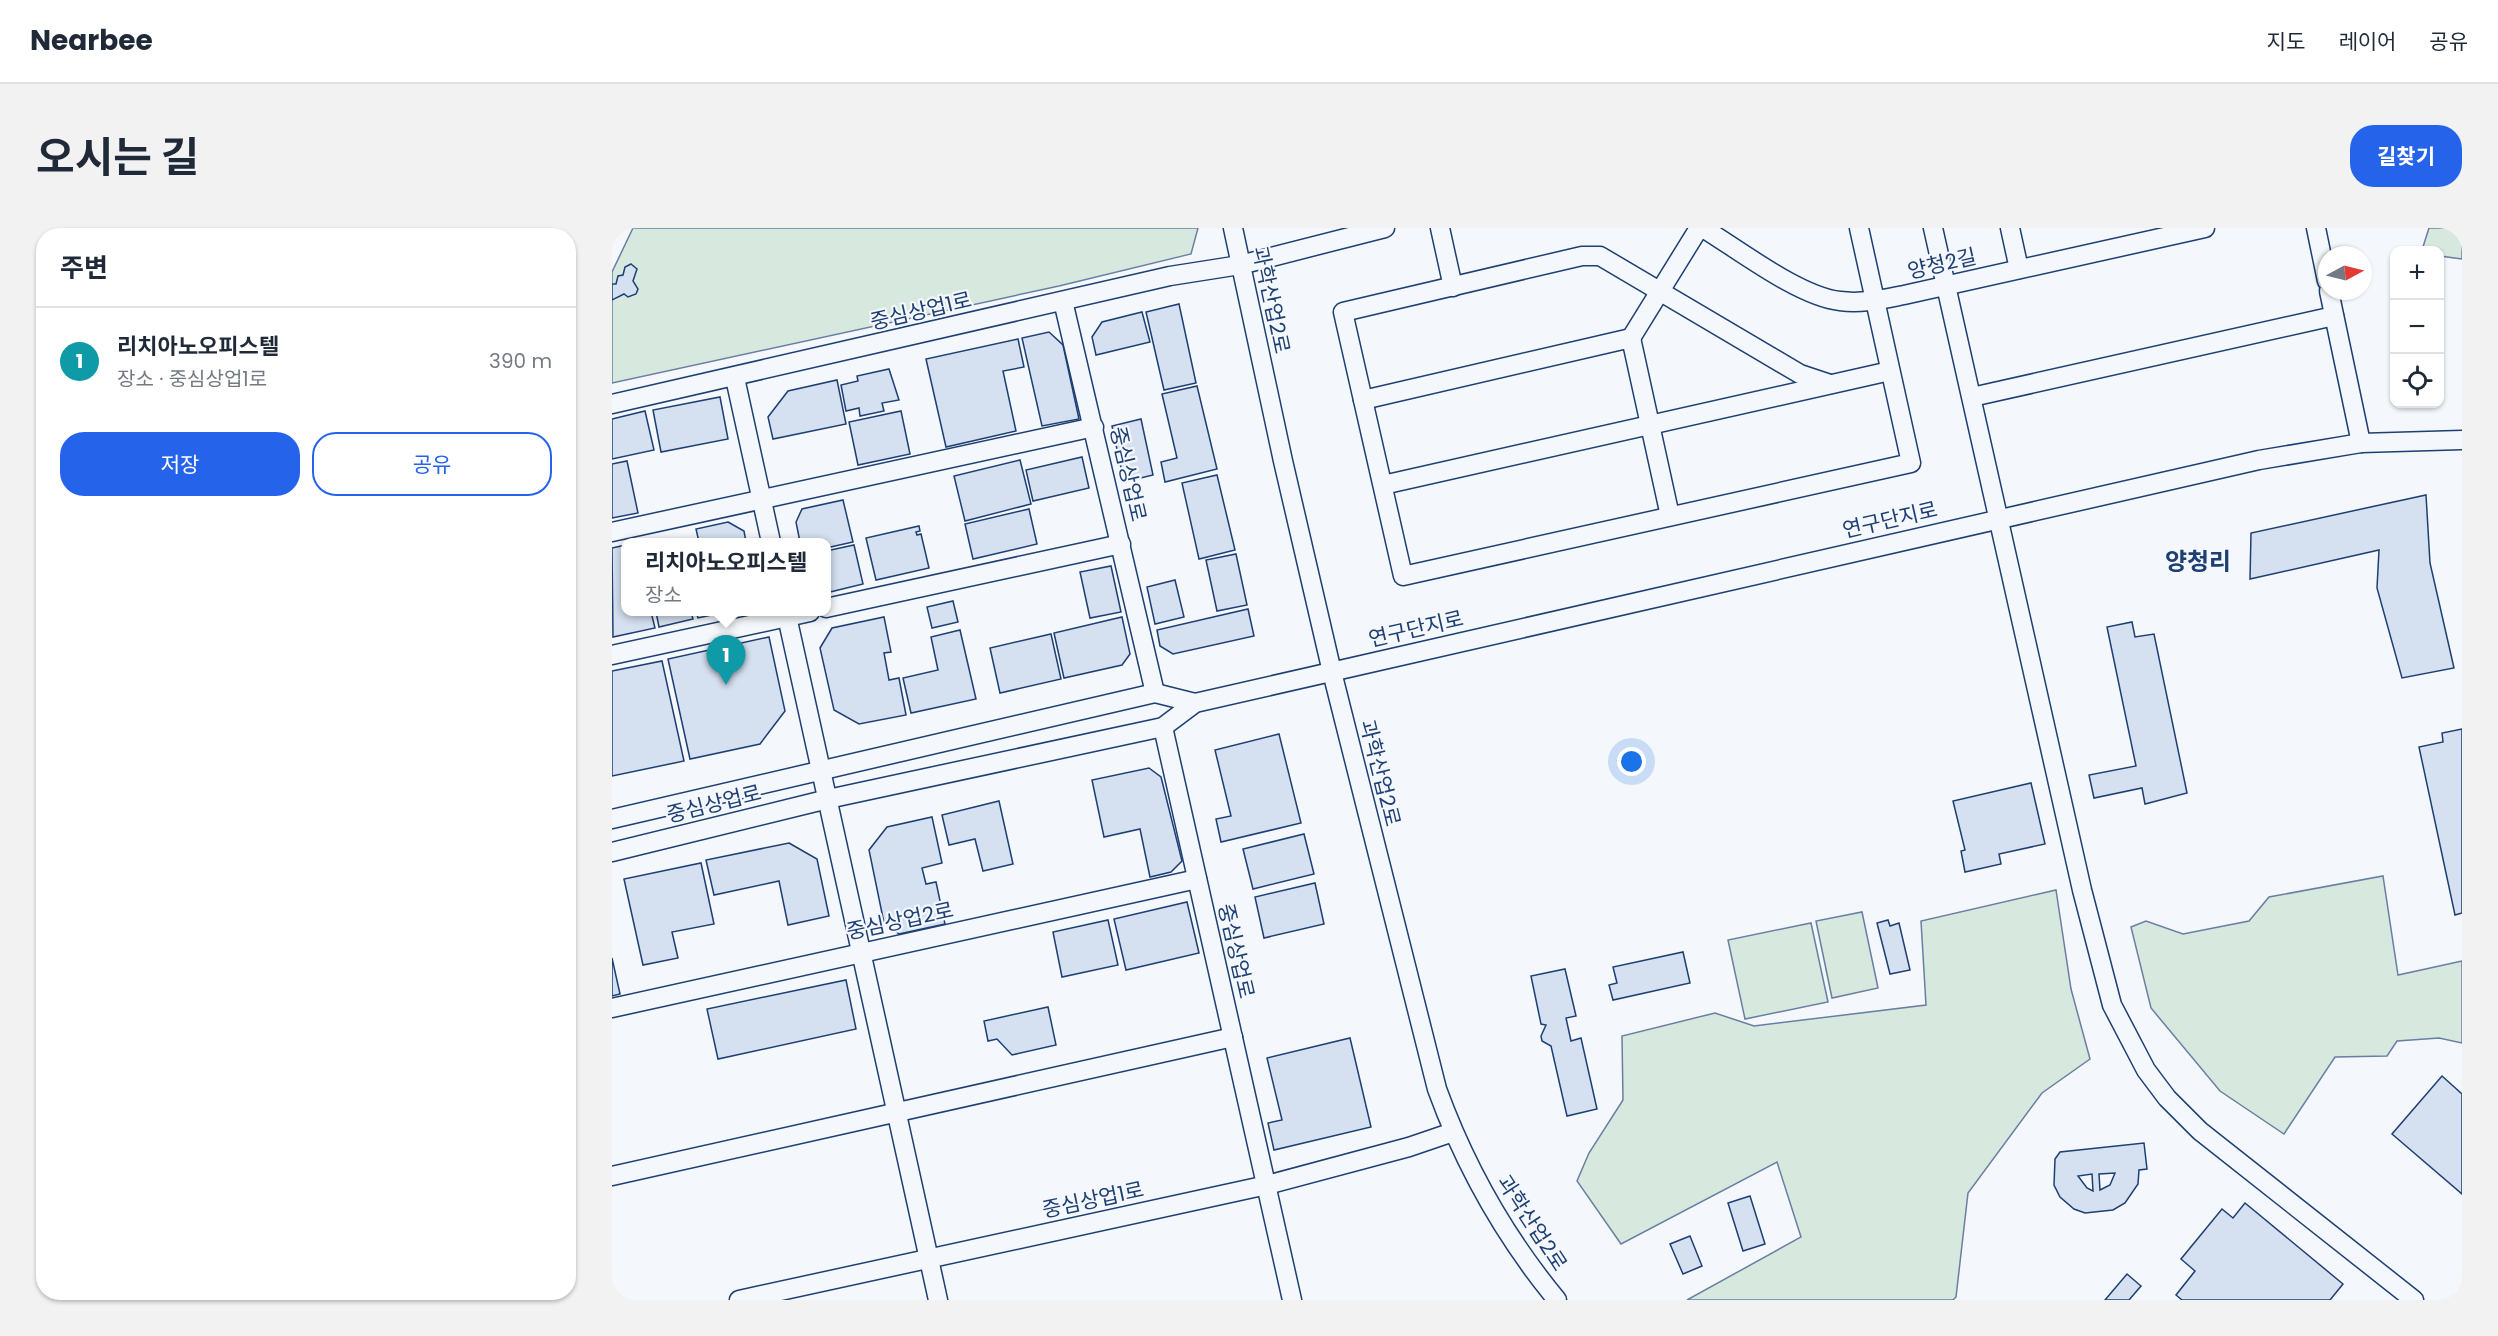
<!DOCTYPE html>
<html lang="ko">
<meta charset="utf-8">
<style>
:root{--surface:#fff;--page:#f2f2f3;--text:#1f2937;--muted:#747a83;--line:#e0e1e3;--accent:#2563eb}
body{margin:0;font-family:Poppins,"Noto Sans KR",sans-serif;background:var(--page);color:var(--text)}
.controls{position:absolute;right:18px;top:18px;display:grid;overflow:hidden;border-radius:12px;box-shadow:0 2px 4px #0004}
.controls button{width:54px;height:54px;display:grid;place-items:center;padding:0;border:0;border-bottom:2px solid var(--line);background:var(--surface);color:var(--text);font:30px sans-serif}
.compass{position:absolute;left:1706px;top:18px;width:54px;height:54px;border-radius:50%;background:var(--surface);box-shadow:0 2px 4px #0004;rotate:83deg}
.you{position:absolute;left:1020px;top:534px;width:21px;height:21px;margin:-15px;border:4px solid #fff;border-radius:50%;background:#1a73e8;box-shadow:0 0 0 9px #1a73e833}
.badge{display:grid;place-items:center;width:39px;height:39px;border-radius:50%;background:var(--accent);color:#fff;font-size:20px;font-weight:700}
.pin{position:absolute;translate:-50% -50px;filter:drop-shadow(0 2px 3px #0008)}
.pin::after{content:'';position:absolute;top:32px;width:21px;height:18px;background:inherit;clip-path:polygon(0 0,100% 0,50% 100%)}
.popup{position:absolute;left:9px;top:310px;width:210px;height:78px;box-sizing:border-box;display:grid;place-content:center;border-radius:12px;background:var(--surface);filter:drop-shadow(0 2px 4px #0005);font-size:20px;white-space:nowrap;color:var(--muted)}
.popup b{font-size:22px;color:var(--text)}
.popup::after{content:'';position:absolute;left:50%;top:100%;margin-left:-12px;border:12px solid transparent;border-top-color:var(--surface)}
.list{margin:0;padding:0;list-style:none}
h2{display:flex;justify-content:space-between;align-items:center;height:78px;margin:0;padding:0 24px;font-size:26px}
h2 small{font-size:20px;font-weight:400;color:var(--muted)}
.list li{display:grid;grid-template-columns:39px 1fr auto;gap:18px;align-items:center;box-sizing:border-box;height:108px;padding:0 24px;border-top:2px solid var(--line)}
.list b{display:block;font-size:22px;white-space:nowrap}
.list p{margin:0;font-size:20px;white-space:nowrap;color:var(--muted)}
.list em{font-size:20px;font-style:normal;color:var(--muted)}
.actions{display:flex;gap:12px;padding:18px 24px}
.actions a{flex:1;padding:14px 0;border:2px solid var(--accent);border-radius:24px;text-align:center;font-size:21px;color:var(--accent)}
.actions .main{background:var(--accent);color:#fff}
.icon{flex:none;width:33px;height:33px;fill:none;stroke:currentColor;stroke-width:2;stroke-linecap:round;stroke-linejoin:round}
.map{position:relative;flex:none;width:1850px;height:1072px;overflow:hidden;border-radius:24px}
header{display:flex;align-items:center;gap:36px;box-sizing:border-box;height:84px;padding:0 30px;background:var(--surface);border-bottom:2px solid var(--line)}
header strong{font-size:28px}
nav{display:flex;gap:33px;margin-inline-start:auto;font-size:21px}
.intro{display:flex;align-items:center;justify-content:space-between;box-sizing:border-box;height:144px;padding:0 36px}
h1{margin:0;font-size:42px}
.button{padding:15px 27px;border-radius:24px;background:var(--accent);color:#fff;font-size:21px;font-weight:700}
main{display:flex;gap:36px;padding:0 36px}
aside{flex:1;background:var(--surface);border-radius:24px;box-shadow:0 2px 4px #0004}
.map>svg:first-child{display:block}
.green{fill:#d7e8df;stroke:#687fa3;stroke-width:1.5}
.building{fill:#d5e0f0;stroke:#1d3f73;stroke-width:1.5;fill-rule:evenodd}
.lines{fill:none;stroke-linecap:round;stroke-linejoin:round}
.minor-casing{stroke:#1d3f73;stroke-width:21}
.minor{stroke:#f4f7fb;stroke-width:18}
.labels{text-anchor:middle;stroke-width:4.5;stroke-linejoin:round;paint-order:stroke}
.street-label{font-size:21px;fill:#1d3f73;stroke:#f4f7fb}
.quarter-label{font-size:24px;font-weight:bold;fill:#1d3f73;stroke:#f4f7fb}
</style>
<header>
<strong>Nearbee</strong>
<nav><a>지도</a><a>레이어</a><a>공유</a></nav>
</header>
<div class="intro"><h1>오시는 길</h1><a class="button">길찾기</a></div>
<main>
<aside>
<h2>주변<small></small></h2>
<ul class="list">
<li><span class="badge" style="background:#0f9aa8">1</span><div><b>리치아노오피스텔</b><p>장소 · 중심상업1로</p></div><em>390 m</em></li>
</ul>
<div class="actions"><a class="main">저장</a><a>공유</a></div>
</aside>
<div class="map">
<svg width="1850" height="1072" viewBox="0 0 1850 1072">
<rect width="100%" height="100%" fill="#f4f7fb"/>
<g class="green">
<polygon points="21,0 586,0 579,26 447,58 0,155 0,44"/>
<polygon points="1817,0 1850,0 1850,31 1828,28 1828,22 1810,22"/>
<polygon points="1771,648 1786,747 1850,733 1850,815 1827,810 1785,813 1775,828 1723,829 1672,906 1608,863 1539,780 1519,699 1534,693 1571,706 1637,693 1657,669"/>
<polygon points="1444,662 1459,761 1478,831 1430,865 1356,965 1344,1069 1341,1072 1075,1072 1189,1009 1165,934 1009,1016 965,953 977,925 1011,872 1010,808 1103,785 1142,798 1314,777 1309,693"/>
<polygon points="1250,684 1266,760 1220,770 1204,693"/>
<polygon points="1199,695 1216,774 1133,791 1116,712"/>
</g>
<g class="building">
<polygon points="19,36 25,41 21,53 26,61 24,66 16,69 12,66 0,72 0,56 4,56 6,48 11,47 13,39"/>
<polygon points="567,76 584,155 552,162 534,84"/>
<polygon points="530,84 538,114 484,127 480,109 490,94"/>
<polygon points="437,104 451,117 467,191 430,198 410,110"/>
<polygon points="406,111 412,139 391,143 404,203 334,219 314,131"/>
<polygon points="277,141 287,172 270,175 272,183 248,188 247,180 234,183 229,157 246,153 245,148"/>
<polygon points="225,152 234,196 161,211 156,189 176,163"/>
<polygon points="585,158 605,241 553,254 549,234 565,230 550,166"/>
<polygon points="108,169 116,211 49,224 41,182"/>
<polygon points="33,183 42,222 0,231 0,191"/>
<polygon points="289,183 298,226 246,237 237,194"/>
<polygon points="529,191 541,247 512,254 500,198"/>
<polygon points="470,229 477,260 421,273 414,242"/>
<polygon points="408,232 419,276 353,293 342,248"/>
<polygon points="15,233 26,285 0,290 0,236"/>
<polygon points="605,247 623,322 587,331 570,255"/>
<polygon points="1814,267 1818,335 1842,440 1790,450 1765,360 1767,322 1638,351 1639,305"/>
<polygon points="231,272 241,314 214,320 214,314 188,314 184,294 190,281"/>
<polygon points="417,281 425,316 361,331 353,296"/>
<polygon points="116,294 132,303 134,314 87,314 84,301"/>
<polygon points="307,298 308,303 304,304 305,307 309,306 317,340 264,352 254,310"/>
<polygon points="14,317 14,384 39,384 43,400 1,409 0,320"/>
<polygon points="242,317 251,356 214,365 214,323"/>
<polygon points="624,326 635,377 605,383 594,332"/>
<polygon points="499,338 509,384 478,390 468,344"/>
<polygon points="563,352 572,389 543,396 535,359"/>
<polygon points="341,373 346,394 320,400 315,379"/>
<polygon points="636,381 642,408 561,426 548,418 545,402"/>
<polygon points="44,384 79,384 81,391 47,399"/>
<polygon points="84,384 114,384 86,390"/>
<polygon points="272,389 279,424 272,425 277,452 287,450 294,487 247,496 222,482 208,420 220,400"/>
<polygon points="510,389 518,426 510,437 452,450 442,405"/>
<polygon points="1520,394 1523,409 1542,406 1575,565 1533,576 1530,560 1482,570 1477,547 1524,538 1495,399"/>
<polygon points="348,402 364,471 299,485 291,450 326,442 319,409"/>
<polygon points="439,406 449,451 388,465 378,420"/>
<polygon points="157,409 173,483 148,516 78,531 56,431"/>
<polygon points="50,433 72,533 0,548 0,443"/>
<polygon points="1850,501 1850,685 1843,687 1807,519 1831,514 1830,505"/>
<polygon points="667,506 689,595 609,614 604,591 619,588 603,522"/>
<polygon points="537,540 549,549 570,633 559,644 538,649 528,601 492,609 480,552"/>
<polygon points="1419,555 1433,616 1387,626 1389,636 1353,644 1349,623 1353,622 1341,573"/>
<polygon points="387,573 401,636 371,643 363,611 337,617 330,587"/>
<polygon points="320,589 330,635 310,640 314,656 324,654 333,696 287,706 272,695 257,622 275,599"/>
<polygon points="692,606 702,646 641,661 631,621"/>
<polygon points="177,615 205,631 217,688 176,697 167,653 102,667 94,632"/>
<polygon points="89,635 102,696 60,704 66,730 31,737 12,651"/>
<polygon points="703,655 712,696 652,710 643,669"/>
<polygon points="575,674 587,725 514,742 502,691"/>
<polygon points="496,692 506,737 450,749 441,704"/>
<polygon points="1276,692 1278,698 1287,695 1298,742 1278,746 1265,695"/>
<polygon points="1071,724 1078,755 1001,772 997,757 1005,755 1001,739"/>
<polygon points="0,730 8,766 0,768"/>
<polygon points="953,741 964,788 954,790 959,813 969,810 985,881 955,888 939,818 930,813 929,808 934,797 929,796 919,748"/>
<polygon points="234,752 244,801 106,831 95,781"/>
<polygon points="436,779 444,817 400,827 385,811 376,813 372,793"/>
<polygon points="738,810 759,899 662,922 656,895 670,892 655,830"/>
<polygon points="1830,848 1850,866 1850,966 1780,906"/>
<path d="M1532,915L1535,941L1527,942L1526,956L1513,975L1501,982L1473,985L1462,981L1448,969L1442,957L1443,931L1448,924ZM1503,945L1498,957L1488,962L1487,946ZM1480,946L1481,963L1475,960L1466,948Z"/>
<polygon points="1138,968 1153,1016 1131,1023 1116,975"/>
<polygon points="1633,975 1731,1056 1718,1072 1570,1072 1564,1067 1583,1043 1569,1031 1610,981 1621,990"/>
<polygon points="1078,1008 1090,1038 1071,1046 1058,1016"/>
<polygon points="1515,1046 1529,1058 1517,1072 1493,1072"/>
</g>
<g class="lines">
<g class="minor-casing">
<g id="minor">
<path d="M621,0L671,233L720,444L825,861C853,938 893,1009 945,1072"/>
<polyline points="828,0 841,59"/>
<path d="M1091,0C1127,22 1188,69 1228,73C1250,76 1271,71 1292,67L1593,0"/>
<polyline points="1321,0 1470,662 1500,777 1534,842 1555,870 1588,903 1802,1072"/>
<polyline points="1398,0 1407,41"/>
<polyline points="1704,0 1715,53"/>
<polyline points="1717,63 1749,215"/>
<polyline points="451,73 543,465"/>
<polyline points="1019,110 1087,0"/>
<polyline points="123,150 159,314"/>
<polyline points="1218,156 1188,146 988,28 970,28 731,84 791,348 1299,235 1247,0"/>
<polyline points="1360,169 1722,88"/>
<polyline points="751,172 1019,110 1058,288"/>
<polyline points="0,176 558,48 628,37 773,0"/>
<polyline points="771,257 1278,143"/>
<polyline points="0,304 482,199"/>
<polyline points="214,380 509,316"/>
<polyline points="174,384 326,1072"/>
<polyline points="0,427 198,384"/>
<polyline points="551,499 680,1072"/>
<polyline points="0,591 543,465 583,475"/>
<polyline points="0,624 216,571 551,499 583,475 1647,232 1749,215 1850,212"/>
<polyline points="0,780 585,651"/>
<polyline points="0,948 621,809"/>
<polyline points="127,1072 655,957 797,919 841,904"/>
</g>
</g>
<use href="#minor" class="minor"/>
</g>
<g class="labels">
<g class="street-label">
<text transform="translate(1330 36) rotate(-13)" y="7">양청2길</text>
<text transform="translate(659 72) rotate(78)" y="7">과학산업2로</text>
<text transform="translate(309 83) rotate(-13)" y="7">중심상업1로</text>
<text transform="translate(516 246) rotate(77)" y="7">중심상업로</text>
<text transform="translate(1278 292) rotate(-13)" y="7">연구단지로</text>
<text transform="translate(804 401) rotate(-13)" y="7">연구단지로</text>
<text transform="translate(768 545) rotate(76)" y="7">과학산업2로</text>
<text transform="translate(102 576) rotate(-14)" y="7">중심상업로</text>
<text transform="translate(288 693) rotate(-12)" y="7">중심상업2로</text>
<text transform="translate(624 723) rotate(77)" y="7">중심상업로</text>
<text transform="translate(481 972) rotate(-12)" y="7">중심상업1로</text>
<text transform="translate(920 995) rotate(57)" y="7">과학산업2로</text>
</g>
<g class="quarter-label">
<text x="1586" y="342">양청리</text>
</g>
</g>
</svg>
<div class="controls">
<button>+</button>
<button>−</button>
<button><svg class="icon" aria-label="locate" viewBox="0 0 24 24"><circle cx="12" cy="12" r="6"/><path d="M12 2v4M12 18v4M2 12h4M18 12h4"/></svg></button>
</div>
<svg class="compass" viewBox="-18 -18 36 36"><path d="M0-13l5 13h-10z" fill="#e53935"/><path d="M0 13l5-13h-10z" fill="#747a83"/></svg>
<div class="you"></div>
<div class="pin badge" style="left:114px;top:457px;background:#0f9aa8">1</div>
<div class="popup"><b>리치아노오피스텔</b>장소</div>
</div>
</main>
